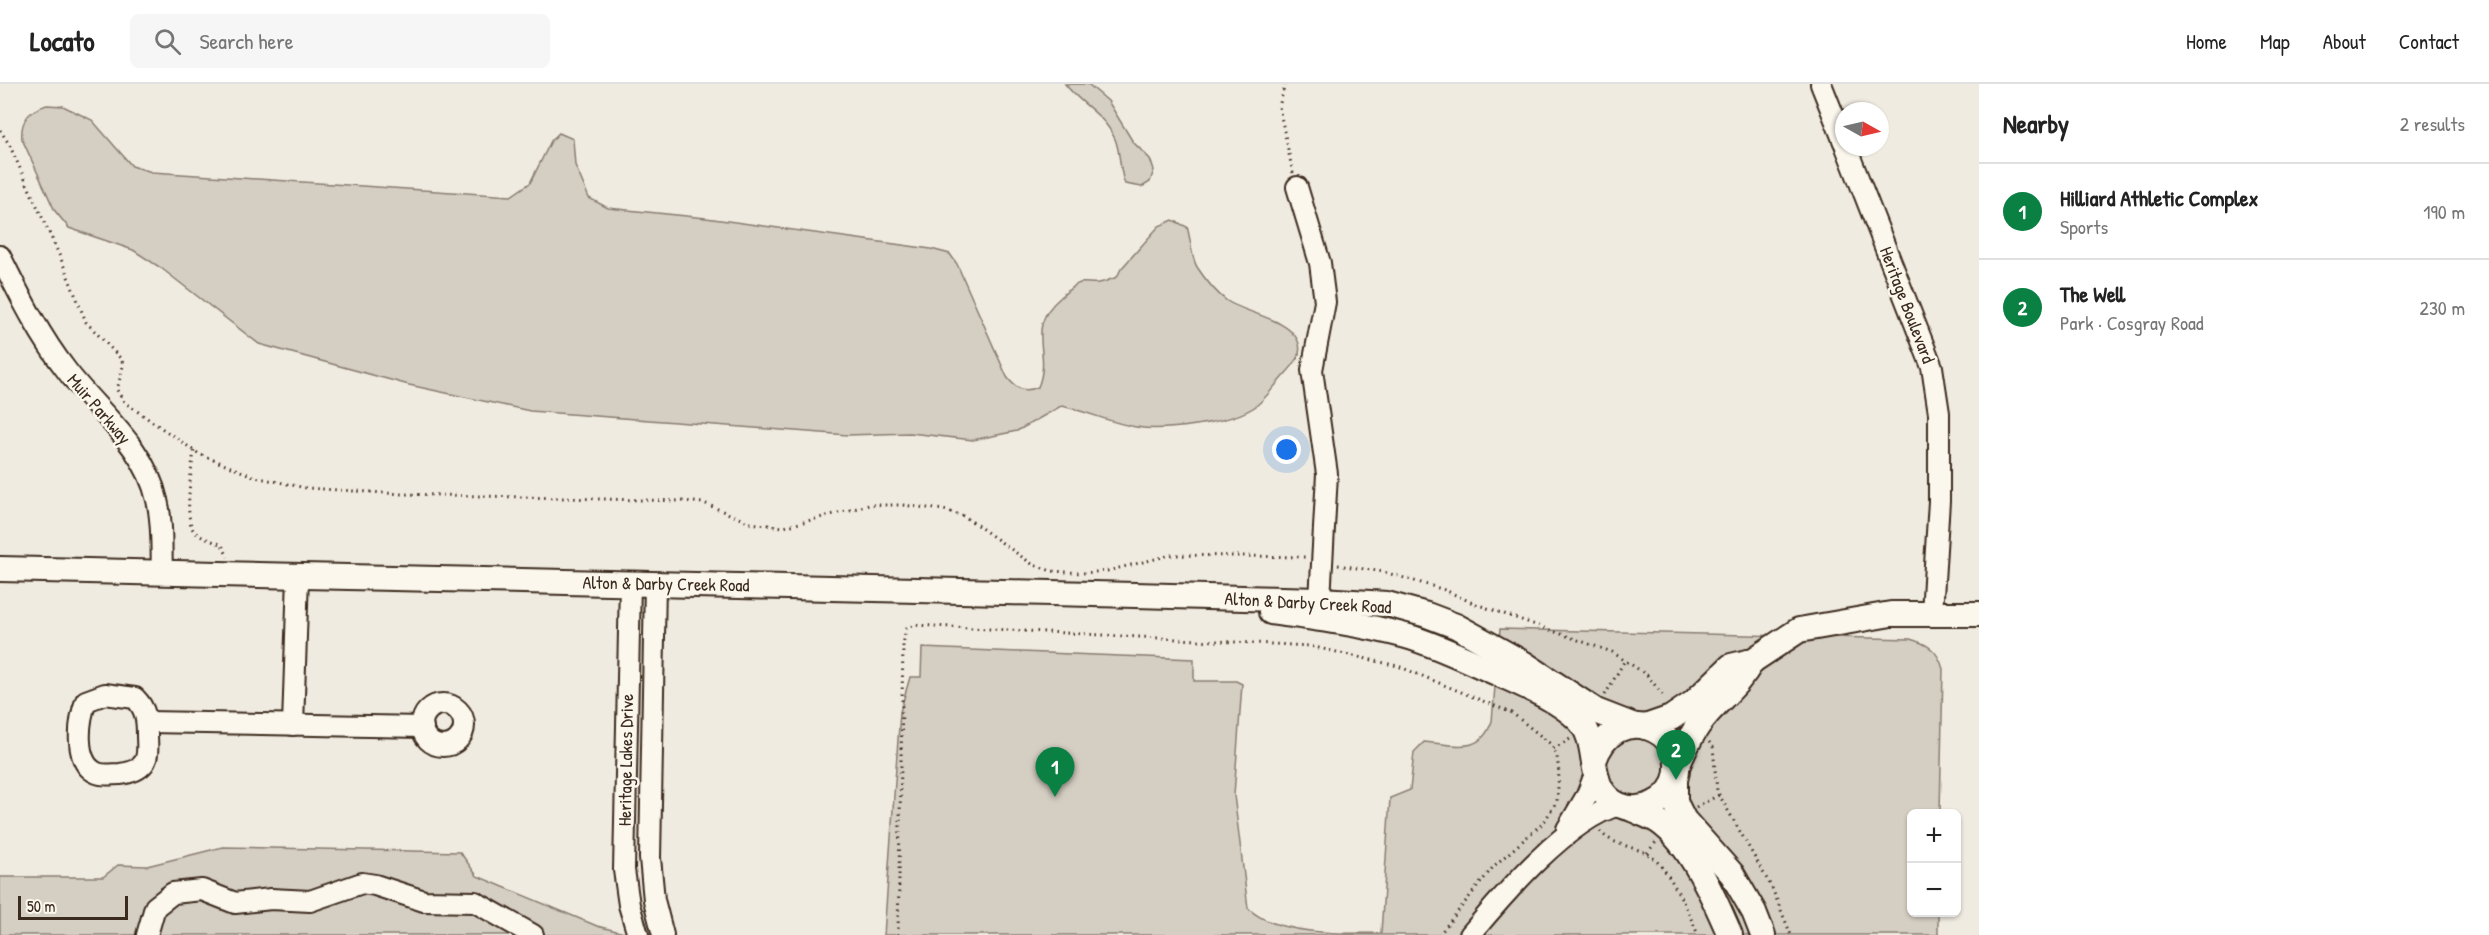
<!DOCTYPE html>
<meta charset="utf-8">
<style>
:root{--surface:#fff;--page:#f6f6f6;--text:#222;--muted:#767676;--line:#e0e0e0;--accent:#0b8043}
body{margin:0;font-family:"Patrick Hand",sans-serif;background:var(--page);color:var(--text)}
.controls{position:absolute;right:18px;bottom:18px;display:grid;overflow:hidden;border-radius:9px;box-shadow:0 2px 4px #0004}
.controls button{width:54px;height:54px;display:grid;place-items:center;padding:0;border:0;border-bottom:2px solid var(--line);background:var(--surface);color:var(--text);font:30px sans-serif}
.compass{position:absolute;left:1835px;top:18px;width:54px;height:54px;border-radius:50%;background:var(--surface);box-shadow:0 2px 4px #0004;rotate:98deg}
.scale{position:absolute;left:18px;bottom:15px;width:110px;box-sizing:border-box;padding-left:6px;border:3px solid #3b2a1e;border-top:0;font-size:16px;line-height:21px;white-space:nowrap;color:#3b2a1e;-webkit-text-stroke:4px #fbf7ec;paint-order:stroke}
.you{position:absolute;left:1287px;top:366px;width:21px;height:21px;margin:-15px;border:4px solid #fff;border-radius:50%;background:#1a73e8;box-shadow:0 0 0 9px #1a73e833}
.badge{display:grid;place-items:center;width:39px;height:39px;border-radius:50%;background:var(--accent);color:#fff;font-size:20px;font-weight:700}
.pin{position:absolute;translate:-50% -50px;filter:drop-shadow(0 2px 3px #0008)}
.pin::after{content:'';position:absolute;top:32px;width:21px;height:18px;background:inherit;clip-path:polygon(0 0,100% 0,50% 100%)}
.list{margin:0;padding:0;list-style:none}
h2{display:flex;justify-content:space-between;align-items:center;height:78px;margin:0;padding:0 24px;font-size:26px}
h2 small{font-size:20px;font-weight:400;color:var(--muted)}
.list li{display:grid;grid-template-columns:39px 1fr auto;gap:18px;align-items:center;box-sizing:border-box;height:96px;padding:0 24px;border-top:2px solid var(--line)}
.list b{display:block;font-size:22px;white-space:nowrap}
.list p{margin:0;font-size:20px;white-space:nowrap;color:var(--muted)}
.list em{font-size:20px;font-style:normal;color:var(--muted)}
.icon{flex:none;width:33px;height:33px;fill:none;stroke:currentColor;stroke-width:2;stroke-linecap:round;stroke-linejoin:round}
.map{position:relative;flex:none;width:1979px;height:851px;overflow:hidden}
header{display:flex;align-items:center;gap:36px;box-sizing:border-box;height:84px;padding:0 30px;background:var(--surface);border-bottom:2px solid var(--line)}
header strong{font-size:28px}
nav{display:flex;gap:33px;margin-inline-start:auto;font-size:21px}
.search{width:420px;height:54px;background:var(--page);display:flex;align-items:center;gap:15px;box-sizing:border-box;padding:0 21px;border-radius:9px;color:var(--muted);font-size:22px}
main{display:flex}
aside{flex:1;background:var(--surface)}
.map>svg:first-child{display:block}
.green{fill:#d5cec3;stroke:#887c70;stroke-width:1.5}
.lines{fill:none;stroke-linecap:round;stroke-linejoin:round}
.minor-casing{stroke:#3b2a1e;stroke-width:24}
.major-casing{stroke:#3b2a1e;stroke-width:28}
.path{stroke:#3b2a1e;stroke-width:3;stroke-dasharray:1.5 4.5;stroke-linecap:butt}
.minor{stroke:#fbf7ec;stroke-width:20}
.major{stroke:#fbf7ec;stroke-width:24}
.labels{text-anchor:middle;stroke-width:5;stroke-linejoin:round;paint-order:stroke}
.street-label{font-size:18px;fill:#3b2a1e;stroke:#fbf7ec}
</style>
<header>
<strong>Locato</strong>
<div class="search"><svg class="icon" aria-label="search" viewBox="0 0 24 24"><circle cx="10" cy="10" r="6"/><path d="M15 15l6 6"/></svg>Search here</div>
<nav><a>Home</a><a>Map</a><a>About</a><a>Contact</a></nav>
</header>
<main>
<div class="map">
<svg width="1979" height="851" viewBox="0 0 1979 851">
<rect width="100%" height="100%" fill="#f0ebe0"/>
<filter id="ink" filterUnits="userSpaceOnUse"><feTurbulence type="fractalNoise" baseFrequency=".0167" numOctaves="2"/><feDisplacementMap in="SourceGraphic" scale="12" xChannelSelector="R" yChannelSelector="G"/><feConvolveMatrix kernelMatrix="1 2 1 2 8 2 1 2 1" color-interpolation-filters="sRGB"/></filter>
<g filter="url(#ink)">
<g class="green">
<path d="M1065,0H1088L1108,17L1133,58L1150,75L1154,86L1150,98L1142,103L1125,100C1119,86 1121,70 1115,55C1102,28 1082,22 1065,0Z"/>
<path d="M47,21L63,22L92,36L132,82L152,88L511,112L530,99L551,57L559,49L573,55L575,81L589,114L608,124L706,134L931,165L950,170L957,180L1007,293C1016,305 1024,309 1038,303C1053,266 1023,245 1061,213C1066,208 1073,201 1080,199C1086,198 1093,200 1099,199C1105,198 1111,195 1117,193L1121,185L1159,142L1173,136L1187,143C1191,155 1191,173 1197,183C1205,195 1216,209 1227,217C1245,229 1289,235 1298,257C1305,273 1289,285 1280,296C1272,305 1266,314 1256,322C1233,339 1163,348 1136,343C1110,339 1087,327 1061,322L1017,347L973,356L910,349L848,351L530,327L409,301L259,260L161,184L133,166L69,144L55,127L22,55C20,36 29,26 47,21Z"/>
<path d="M1500,545L1910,555C1928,560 1938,566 1943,585L1940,729L1912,730V828L1938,829V851H884L900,628L910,593H921L922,564L1194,575V597H1236L1242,600L1234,711L1248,824C1274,851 1343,850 1381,849L1390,714L1410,706L1414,668L1424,658C1454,660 1480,672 1492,637Z"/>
<polygon points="223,763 460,768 477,792 597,842 632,851 0,851 0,793 103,793 118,781 147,782"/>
</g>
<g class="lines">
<g class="minor-casing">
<g id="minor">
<polyline points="1821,0 1844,58"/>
<polyline points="1846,63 1932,283 1939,329 1939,417 1932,529"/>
<polyline points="1297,103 1320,179 1325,218 1312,286 1327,390 1320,516"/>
<path d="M0,172C20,212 39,251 67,287C99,329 145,362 157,416C163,440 161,465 162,489"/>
<polyline points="630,499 624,786 629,821 638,851"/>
<polyline points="655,499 650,774 654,816 663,851"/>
<path d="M105,610L135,614C146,625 147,636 147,651C147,660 149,671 144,679C138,687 129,689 120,690C112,690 104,692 97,689C73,679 79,636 86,617Z"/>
<circle cx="443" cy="641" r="21"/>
<polyline points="147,638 423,643"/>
<polyline points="293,641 298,492"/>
<polyline points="1567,745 1587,711 1595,690"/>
<polyline points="147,851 155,823 173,809 202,806 235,819 271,815 310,817 362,799 375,801 424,817 475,818 533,851"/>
<path d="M1470,851C1504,810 1568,735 1619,721"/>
</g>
</g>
<g class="major-casing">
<g id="major">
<polyline points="0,485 1135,511 1320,516 1387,520 1427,531 1456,542 1523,579 1596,627 1632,641"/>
<path d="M1271,528C1317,534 1361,540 1406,552C1437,561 1469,577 1499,590C1525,602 1557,615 1578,635C1603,659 1583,706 1619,721C1641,730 1668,718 1675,696C1691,645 1615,614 1594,677"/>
<polyline points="1645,643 1671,634 1693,619 1731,582 1752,577 1799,546 1891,530 1979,530"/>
<path d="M1677,683C1685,664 1693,646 1707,630C1723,612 1740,599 1752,577"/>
<polyline points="1675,697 1675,718 1684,736 1732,790 1754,828 1763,851"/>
<path d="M1632,725C1640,729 1650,732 1658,737C1690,758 1715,816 1730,851"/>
</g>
</g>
<g class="path">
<polyline points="1285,0 1279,23 1293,89"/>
<polyline points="0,46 9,60 61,175 86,238 122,276 123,282 117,306 124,318 199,370 255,393 306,404 402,410 682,417 704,419 750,439 784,443 869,421 902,421 944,426 964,432 1032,480 1051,487 1083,489 1107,487 1171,471 1307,473"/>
<path d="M194,367C192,383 182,439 196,449C203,455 214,457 222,461L228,473"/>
<polyline points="1338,481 1384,488 1445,506 1473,519 1612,568 1647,591 1665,614"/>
<polyline points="1605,611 1625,576"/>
<polyline points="1709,658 1713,663 1717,707 1772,804 1791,851"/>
<polyline points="1553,665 1570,655"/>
<polyline points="1696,723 1719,711"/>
<path d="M1600,747C1610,760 1631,762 1646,769C1667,779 1689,829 1698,851"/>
<polyline points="1647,769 1656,758"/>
<polyline points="898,851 903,561 906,545 914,541 1310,562 1398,582 1512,629 1552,661 1557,672 1559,689 1557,717 1544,738 1494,782 1439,851"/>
</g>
<use href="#minor" class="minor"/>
<use href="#major" class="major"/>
</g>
</g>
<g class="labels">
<g class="street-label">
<text transform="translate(1907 221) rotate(69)" y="6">Heritage Boulevard</text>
<text transform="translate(99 325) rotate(49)" y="6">Muir Parkway</text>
<text transform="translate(666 500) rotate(1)" y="6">Alton &amp; Darby Creek Road</text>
<text transform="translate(1308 519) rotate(3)" y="6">Alton &amp; Darby Creek Road</text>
<text transform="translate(626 676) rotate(-89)" y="6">Heritage Lakes Drive</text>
</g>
</g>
</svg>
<div class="controls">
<button>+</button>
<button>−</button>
</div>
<svg class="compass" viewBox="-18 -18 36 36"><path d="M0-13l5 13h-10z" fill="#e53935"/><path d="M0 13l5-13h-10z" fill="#767676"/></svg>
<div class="scale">50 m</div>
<div class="you"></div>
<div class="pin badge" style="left:1055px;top:713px">1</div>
<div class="pin badge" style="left:1676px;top:696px">2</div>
</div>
<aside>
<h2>Nearby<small>2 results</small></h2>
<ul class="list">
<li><span class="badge">1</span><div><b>Hilliard Athletic Complex</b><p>Sports</p></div><em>190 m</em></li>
<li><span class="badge">2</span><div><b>The Well</b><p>Park · Cosgray Road</p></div><em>230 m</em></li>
</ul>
</aside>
</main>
